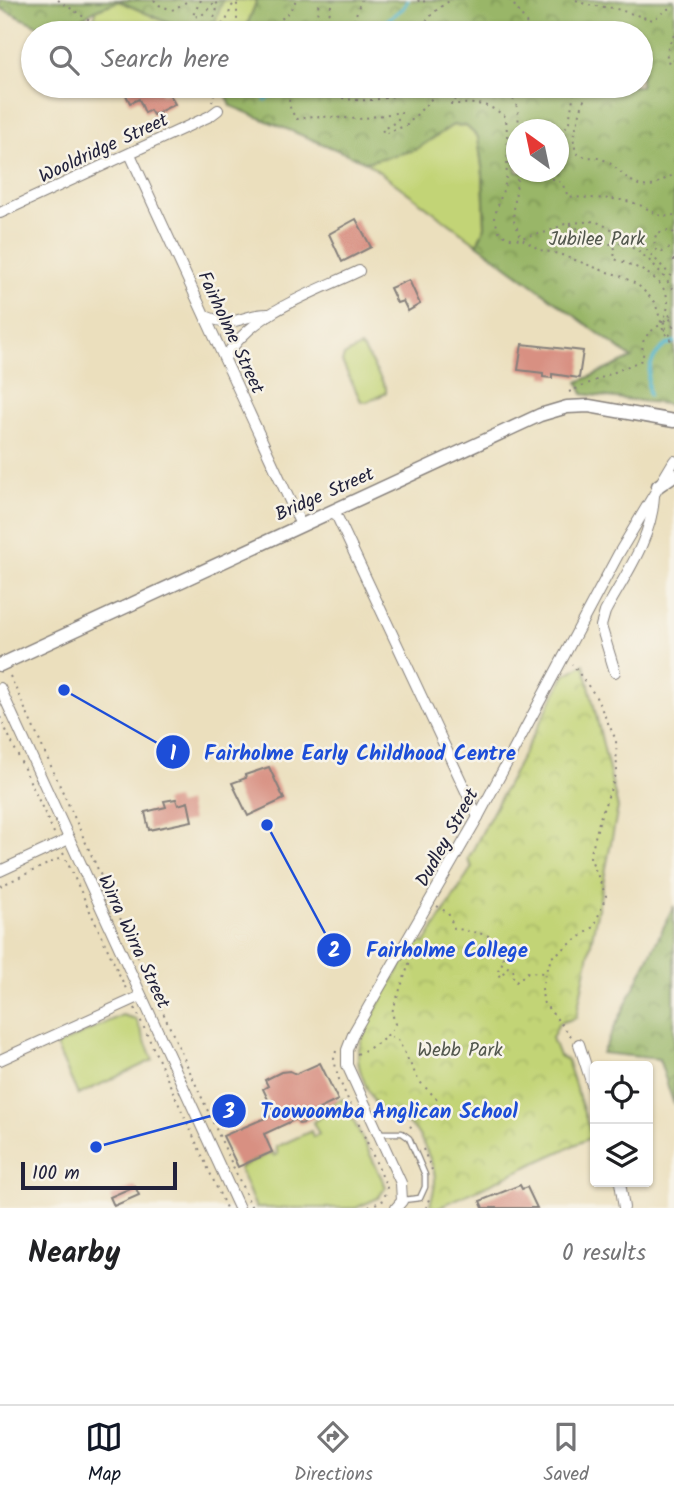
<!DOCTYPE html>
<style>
:root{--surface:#fff;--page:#f2f2f2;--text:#202124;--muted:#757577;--line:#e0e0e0;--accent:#111827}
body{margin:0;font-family:Kalam,sans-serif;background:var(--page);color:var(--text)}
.controls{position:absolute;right:21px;bottom:21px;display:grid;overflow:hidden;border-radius:7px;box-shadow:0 2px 5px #0004}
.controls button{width:63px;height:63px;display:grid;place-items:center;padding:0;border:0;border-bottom:2px solid var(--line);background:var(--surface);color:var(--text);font:35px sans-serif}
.compass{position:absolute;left:506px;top:119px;width:63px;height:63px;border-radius:50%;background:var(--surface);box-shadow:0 2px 5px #0004;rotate:327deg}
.scale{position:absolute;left:21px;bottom:18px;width:156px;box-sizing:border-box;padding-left:7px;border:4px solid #22223b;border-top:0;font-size:19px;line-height:24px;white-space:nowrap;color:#22223b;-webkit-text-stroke:5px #f7f3e8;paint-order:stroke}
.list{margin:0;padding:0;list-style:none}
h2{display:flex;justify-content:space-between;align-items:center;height:91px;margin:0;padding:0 28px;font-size:30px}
h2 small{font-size:23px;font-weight:400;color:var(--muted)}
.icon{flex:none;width:38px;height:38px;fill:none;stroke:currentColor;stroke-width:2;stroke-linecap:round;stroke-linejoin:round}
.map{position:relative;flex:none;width:674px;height:1208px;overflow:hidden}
.search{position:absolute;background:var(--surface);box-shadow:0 2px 5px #0004;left:21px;right:21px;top:21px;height:77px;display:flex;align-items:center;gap:18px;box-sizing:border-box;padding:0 24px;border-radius:38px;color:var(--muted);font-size:26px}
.sheet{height:196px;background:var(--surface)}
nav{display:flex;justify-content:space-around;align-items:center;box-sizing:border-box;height:98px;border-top:2px solid var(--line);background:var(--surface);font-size:19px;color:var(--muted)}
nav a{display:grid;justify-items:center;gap:4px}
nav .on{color:var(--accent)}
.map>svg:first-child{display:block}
.grass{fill:#c2d476;stroke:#727b58;stroke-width:2}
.forest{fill:url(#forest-crowns);stroke:#5e6c51;stroke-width:2;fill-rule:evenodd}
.park{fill:url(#park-crowns);stroke:#727b58;stroke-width:2}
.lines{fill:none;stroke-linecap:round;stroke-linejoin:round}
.stream{stroke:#4db4cc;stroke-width:3.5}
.building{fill:#d89082}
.service-casing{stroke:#86807c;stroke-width:7}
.minor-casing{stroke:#86807c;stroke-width:12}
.tertiary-casing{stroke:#86807c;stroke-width:15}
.path{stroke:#86807c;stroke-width:2;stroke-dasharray:2 5;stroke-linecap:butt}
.service{stroke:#fff;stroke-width:4.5}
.minor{stroke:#fff;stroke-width:10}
.tertiary{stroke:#fff;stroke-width:12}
.labels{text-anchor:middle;stroke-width:5;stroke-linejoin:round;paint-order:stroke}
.street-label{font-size:19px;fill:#22223b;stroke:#f7f3e8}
.park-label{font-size:19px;fill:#52574d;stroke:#f7f3e8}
.leader{fill:none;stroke:#1d4ed8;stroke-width:2.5}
.callout-dot{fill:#1d4ed8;stroke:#f7f3e8;stroke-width:2.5}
.mark-label{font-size:21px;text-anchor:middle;font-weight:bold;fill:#fff}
.callout-label{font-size:21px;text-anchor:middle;font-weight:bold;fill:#1d4ed8;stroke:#f7f3e8;stroke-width:5;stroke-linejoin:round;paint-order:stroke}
</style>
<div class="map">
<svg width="674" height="1208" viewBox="0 0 674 1208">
<defs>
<pattern id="forest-crowns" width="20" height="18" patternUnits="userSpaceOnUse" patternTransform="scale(1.75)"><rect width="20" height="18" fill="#99b667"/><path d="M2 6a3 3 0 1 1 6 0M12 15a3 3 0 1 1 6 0" fill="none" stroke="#7c9456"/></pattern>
<pattern id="park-crowns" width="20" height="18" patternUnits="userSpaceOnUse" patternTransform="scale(1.75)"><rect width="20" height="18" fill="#c2d476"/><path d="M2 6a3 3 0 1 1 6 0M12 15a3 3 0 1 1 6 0" fill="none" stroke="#a6b667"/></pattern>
</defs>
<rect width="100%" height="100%" fill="#f7f3e8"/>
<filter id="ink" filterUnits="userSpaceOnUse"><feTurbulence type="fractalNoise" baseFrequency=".0143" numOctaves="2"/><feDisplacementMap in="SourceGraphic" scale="14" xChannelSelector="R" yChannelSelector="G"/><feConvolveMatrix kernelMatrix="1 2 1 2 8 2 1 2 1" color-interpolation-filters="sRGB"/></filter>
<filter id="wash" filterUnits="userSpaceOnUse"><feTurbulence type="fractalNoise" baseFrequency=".00686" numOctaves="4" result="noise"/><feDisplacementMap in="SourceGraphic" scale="28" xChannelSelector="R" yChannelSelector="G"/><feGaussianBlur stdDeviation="1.57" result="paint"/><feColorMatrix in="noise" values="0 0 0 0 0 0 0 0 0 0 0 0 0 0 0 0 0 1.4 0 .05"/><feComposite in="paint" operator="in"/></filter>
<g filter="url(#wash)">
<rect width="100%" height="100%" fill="#ebdfbd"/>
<g class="grass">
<polygon points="223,0 257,0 244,33 93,33 91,28 97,9 119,1 186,31 212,28"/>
<polygon points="453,125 466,126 478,137 483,174 485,228 477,244 366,162 415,150"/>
<polygon points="360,347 364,350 386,388 386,393 367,402 361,401 342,362 344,356"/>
<polygon points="122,1015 136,1019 153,1060 78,1095 56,1046"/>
<polygon points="343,1099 386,1187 378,1198 356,1208 256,1208 239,1168 273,1152 274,1156 278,1154 276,1147 311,1131 313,1137 319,1134 313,1122 333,1109 330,1104"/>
</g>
<g class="forest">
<polygon points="0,0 223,0 212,29 186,31 119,1 97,9 59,33 53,33 0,8"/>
<path d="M257,0H674V405L583,394L578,382L632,358L477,244L485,227L483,174L478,137L466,126L453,125L415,150L366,162L231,106L225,91L227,86H641V33H244ZM516,130H558V172H516Z"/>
<polygon points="674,906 674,1105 659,1059 602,1053"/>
</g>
<path class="park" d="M584,664L618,808L576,1018L559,1023L552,1038L559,1056L567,1060L592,1137L437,1208H429C431,1199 435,1190 435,1181C436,1169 420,1132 411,1126C401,1118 389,1123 381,1114C372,1098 359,1077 358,1058C358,1029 401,968 417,941L425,943L472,867L468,859L565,675Z"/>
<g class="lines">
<g class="stream">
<polyline points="371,33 403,8 408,0"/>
<polyline points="265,100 284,86"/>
<path d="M649,395C645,374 651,349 674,342"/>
</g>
</g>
<g id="blocks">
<g class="building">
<polygon points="139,86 152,86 154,90 158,88 162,94 168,92 175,104 153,115 150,110 145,113 139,99 130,103 125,93"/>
<polygon points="356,219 371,247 342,262 329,234"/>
<polygon points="409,280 420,304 408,311 403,301 397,303 390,288"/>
<polygon points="522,344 583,351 579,378 552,374 552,378 543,377 543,373 518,370"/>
<polygon points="269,767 284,799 248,816 232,783 246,778 245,775"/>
<polygon points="176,799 178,805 188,802 192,821 149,830 145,812 166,807 164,801"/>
<polygon points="320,1063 338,1100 317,1110 319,1115 304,1123 299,1124 296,1119 264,1134 272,1152 238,1167 223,1136 275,1114 263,1089 268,1086 265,1080 281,1072 290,1071 296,1074"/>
<polygon points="520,1185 522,1189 527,1187 537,1208 483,1208 480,1201"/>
<polygon points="135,1186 139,1195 114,1206 110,1197"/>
</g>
</g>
</g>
<g filter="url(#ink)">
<use href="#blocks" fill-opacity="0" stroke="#86807c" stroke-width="2"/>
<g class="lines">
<g class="service-casing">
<polyline id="service" points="379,1133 402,1133 409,1138 425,1175 425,1187 420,1198 403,1200"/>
</g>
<g class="minor-casing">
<g id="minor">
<polyline points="130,154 301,525"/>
<polyline points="0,213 210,116 218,110"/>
<path d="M205,316C240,330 240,313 270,314"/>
<path d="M225,358C252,312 313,293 359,271"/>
<polyline points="334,510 478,817"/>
<path d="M615,672L601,626L605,612C625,575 652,539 654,496"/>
<polyline points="0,688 239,1208"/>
<polyline points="0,871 69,839"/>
<polyline points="579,1044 595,1094"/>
<polyline points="0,1060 141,996"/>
<polyline points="620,1182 624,1208"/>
<polyline points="396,1208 402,1201 401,1183 347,1065 347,1050 354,1032 478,817 619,553 674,461"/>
</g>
</g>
<g class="tertiary-casing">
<g id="tertiary">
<polyline points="658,486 674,475"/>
<polyline points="0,665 540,415 567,407 589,406 674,421"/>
</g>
</g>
<g class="path">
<polyline points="58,0 96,25 117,33"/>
<polyline points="154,0 159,5 172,10 190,0"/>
<polyline points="201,0 193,15 194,17 202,15 216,1 218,6 212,24 218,28 226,21 232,6 239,0"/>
<polyline points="418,0 420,3 428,0"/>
<path d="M509,0C522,11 523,27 540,33"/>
<polyline points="576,0 587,5 613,8 653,20 667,9 674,8"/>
<polyline points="233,33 237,22 237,3"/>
<polyline points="266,33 289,12 296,0"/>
<polyline points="310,33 317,16 319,0"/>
<polyline points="321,33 329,16 332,0"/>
<polyline points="348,33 351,29 361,0"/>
<path d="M418,33C426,20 438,6 452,0"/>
<path d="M455,33C474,21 495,17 511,33"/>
<path d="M674,35C669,43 666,51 667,61L671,63L674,60"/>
<path d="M292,86C288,100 287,107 297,119L313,116L359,119L401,112C400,121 390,126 382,129L384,134L407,125L435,95L467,91L468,95L452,101L451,104C476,104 485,101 506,117L508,150L506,181L494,218L499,231L506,237L516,239L547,232L565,224L572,225L577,228L587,244H613L615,249L614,259C634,265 667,278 668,303C668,311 664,318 661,325"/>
<path d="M317,86C347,108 387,102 418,86"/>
<polyline points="507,86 518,109 519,130"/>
<path d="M588,86L573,137L576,153C585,159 593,156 602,159C620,166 633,193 654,185C661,182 667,177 674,175"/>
<polyline points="212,102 216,86"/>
<polyline points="558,140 569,122 575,86"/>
<polyline points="518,172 513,219 522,239 540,250 559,254 607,272 619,275 638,285 655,302 664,332 674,344"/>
<path d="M549,172L553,179L562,183L568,196C591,200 616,196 637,204C650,208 658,220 674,215"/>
<polyline points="570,223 595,221 634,240 643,246 674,279"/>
<polyline points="674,233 670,230 657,233 654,240 656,250 662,252 674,246"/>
<path d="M612,242C637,242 663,272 674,292"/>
<polyline points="674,259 674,265"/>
<polyline points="664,321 674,311"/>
<polyline points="665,328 674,326"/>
<polyline points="664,329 674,339"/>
<path d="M569,392L642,360C645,353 641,349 643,343C644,333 665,321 674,318"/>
<polyline points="10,676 252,1208"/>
<polyline points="0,717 55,835"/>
<polyline points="63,853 127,991"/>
<polyline points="0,886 63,857"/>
<polyline points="437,906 448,913 454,928 487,935 496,940 504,960 497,972 500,977 508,967 515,972 513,977 516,982 528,972 545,973"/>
<polyline points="135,1008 226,1208"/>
<polyline points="571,1036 543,1002 542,988 545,973 552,957 594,927 606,896 590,857 600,818 617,772 616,740 595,695 572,664"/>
<polyline points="391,1037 398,1040 419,1081 437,1099"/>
<polyline points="336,1051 334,1059 338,1077 387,1187 384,1200 366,1208"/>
<path d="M357,1054C374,1046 386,1041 395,1024L392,1012L415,947"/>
<polyline points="410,1126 415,1131"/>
<polyline points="423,1149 432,1170"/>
<polyline points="426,1208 430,1196"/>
</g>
<use href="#service" class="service"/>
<use href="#minor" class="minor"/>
<use href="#tertiary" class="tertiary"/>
</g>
</g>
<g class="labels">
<g class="street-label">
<text transform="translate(103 147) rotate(-25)" y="7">Wooldridge Street</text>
<text transform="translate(232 332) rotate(65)" y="7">Fairholme Street</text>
<text transform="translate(324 493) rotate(-24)" y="7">Bridge Street</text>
<text transform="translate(446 837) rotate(-61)" y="7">Dudley Street</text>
<text transform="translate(135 941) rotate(65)" y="7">Wirra Wirra Street</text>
</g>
<g class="park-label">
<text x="597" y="245">Jubilee Park</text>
<text x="460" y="1056">Webb Park</text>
</g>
</g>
<path class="leader" d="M64 690L173 752M267 825L334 950M96 1147L229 1111"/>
<g class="callout-dot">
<circle cx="64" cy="690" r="7"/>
<circle cx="267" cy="825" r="7"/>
<circle cx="96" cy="1147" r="7"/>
<circle cx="173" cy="752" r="18"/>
<circle cx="334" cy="950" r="18"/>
<circle cx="229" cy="1111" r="18"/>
</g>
<g class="mark-label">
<text x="173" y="760">1</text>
<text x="334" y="957">2</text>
<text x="229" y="1118">3</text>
</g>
<g class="callout-label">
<text x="360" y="760">Fairholme Early Childhood Centre</text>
<text x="447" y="957">Fairholme College</text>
<text x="389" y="1118">Toowoomba Anglican School</text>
</g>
</svg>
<div class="controls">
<button><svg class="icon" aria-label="locate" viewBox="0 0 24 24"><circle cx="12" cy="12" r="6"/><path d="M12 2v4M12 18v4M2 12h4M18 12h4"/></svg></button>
<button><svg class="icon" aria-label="layers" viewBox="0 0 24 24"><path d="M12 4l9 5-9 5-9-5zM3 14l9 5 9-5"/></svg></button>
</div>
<svg class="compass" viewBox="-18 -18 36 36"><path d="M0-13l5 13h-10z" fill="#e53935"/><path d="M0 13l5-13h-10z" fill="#757577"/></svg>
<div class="scale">100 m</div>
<div class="search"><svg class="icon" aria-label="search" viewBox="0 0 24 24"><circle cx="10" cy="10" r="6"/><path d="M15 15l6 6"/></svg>Search here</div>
</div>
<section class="sheet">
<h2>Nearby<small>0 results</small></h2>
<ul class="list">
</ul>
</section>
<nav>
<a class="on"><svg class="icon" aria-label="map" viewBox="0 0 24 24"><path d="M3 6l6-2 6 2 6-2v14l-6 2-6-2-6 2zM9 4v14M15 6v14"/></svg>Map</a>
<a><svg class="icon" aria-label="directions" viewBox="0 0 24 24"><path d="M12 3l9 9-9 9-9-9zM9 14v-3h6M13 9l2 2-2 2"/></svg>Directions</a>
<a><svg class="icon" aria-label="saved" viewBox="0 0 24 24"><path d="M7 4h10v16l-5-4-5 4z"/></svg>Saved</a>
</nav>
